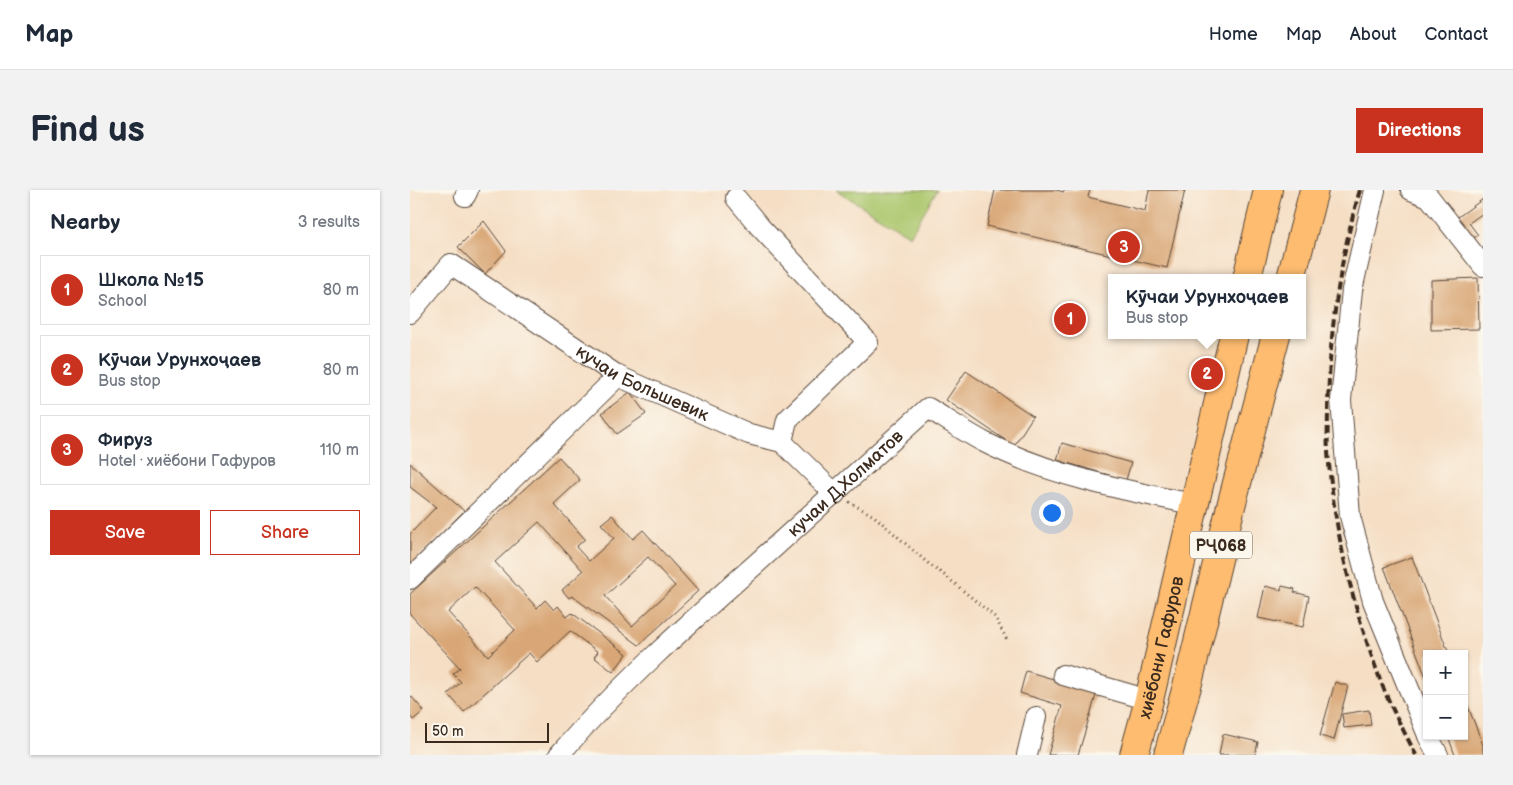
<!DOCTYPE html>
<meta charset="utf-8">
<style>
:root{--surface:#fff;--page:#f2f2f3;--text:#1f2937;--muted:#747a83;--line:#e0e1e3;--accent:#c8321e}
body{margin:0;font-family:"Balsamiq Sans",sans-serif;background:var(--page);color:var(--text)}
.controls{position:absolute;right:15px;bottom:15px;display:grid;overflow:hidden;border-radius:0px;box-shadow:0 1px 4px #0004}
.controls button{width:45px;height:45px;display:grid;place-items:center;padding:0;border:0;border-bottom:1px solid var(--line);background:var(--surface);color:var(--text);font:25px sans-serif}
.scale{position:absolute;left:15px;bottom:12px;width:124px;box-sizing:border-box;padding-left:5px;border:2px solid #3b2a1e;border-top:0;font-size:14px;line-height:18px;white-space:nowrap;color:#3b2a1e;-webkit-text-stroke:4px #fbf7ec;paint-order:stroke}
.you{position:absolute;left:641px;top:322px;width:18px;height:18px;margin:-12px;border:4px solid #fff;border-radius:50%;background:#1a73e8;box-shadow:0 0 0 8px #1a73e833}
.badge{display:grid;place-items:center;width:32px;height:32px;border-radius:50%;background:var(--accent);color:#fff;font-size:16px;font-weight:700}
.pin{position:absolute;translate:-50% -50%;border:2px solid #fff;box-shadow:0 1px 5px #0006}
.popup{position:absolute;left:698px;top:84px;width:198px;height:65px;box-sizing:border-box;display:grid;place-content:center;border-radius:0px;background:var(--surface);filter:drop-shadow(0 1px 4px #0005);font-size:16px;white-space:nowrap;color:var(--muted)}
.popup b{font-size:19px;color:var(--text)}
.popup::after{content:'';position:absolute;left:50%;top:100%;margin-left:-10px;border:10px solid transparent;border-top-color:var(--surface)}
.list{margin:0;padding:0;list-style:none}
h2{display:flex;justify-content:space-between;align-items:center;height:65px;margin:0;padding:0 20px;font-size:21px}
h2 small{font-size:16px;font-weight:400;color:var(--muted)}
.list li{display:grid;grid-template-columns:32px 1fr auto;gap:15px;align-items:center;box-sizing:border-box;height:70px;margin:0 10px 10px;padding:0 10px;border:1px solid var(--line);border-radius:0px}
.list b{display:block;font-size:19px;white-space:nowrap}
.list p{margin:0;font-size:16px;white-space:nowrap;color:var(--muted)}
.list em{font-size:16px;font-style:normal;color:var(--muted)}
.actions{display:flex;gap:10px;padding:15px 20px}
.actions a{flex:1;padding:11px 0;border:1px solid var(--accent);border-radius:0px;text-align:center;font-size:18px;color:var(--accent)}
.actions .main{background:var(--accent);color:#fff}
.map{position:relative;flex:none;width:1073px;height:565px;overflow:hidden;border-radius:0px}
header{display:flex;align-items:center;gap:30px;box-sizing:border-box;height:70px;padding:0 25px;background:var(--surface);border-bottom:1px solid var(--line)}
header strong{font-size:24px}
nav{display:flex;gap:28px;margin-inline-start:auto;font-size:18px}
.intro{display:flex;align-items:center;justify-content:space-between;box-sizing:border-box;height:120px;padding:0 30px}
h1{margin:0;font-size:35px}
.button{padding:12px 22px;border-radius:0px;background:var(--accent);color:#fff;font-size:18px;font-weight:700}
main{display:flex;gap:30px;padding:0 30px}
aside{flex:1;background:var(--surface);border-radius:0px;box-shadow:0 1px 4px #0004}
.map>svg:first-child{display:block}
.green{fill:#aac66c;stroke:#727845}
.building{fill:#d9a777;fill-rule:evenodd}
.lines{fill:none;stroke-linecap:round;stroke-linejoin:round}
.minor-casing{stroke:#574537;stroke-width:22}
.highway-casing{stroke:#574537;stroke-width:30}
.path{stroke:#574537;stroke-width:3;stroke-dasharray:1 4;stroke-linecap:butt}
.minor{stroke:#fff;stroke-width:20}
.highway{stroke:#fdbc6f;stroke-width:28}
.rail{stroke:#3b2a1e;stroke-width:4;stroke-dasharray:8 4;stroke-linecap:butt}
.labels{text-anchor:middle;stroke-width:4.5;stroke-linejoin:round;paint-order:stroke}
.shield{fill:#fbf7ec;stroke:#75685c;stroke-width:1}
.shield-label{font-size:16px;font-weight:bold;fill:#3b2a1e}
.street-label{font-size:18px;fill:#3b2a1e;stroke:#fbf7ec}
</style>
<header>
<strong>Map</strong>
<nav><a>Home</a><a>Map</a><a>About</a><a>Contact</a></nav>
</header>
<div class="intro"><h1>Find us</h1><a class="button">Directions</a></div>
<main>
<aside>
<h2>Nearby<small>3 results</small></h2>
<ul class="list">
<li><span class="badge">1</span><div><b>Школа №15</b><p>School</p></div><em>80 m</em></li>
<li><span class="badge">2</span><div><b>Кӯчаи Урунхоҷаев</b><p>Bus stop</p></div><em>80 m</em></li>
<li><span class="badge">3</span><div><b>Фируз</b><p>Hotel · хиёбони Гафуров</p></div><em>110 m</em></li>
</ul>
<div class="actions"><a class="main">Save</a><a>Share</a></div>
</aside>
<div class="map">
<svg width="1073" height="565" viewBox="0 0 1073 565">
<rect width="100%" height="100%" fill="#fbf7ec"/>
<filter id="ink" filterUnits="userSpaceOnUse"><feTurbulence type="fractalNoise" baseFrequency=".02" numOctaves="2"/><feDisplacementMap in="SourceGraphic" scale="10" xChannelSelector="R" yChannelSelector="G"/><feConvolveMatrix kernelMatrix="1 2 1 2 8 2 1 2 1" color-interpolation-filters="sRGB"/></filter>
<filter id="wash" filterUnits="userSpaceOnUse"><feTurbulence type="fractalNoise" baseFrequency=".0096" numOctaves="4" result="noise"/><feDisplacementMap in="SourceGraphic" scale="20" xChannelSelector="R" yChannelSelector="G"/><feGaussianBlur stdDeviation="1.12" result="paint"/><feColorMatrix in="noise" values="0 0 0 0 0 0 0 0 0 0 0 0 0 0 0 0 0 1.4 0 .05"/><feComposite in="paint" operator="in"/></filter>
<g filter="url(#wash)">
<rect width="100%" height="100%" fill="#f5dec4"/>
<polygon class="green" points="426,0 527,0 500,46"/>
<g id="blocks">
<g class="building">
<polygon points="585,0 646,0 654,2 654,0 680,0 678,7 735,21 739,0 775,0 757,78 577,36"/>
<polygon points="1073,9 1073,23 1059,33 1068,45 1056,53 1041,32"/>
<polygon points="74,31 96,61 75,84 48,57"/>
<polygon points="1068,88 1069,139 1021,140 1021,90"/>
<polygon points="556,181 623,226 604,256 536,210"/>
<polygon points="220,202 236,224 207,244 192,223"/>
<polygon points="652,253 721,273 716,290 647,270"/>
<path d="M149,267L170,290L144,314L175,349L166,357L179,371L204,348L191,334L202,325L223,349L233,340L288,401L229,455L162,406L159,408L152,400L173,381L129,332L85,372L127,418L135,410L144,420L148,416L157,427L162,423L217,464L203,482L184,467L188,462L160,441L127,472L119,463L54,522L38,504L51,492L43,484L50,478L0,424V404ZM238,367L265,396L222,436L195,406ZM65,397L105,440L78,466L38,422Z"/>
<polygon points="0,273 54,321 0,376 0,344 26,317 0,297"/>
<polygon points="1002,367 1039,464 1017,464 1017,490 974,377"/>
<polygon points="855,396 871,400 872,396 885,399 884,402 899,406 893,437 848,428"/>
<polygon points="616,481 687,502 668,565 638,565 652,516 610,503"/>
<polygon points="925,492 938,496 924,550 910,546"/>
<polygon points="0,505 14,521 3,530 0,526"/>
<polygon points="1054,506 1073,555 1073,565 1045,565 1038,546 1054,546"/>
<polygon points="959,520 961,535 934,538 932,524"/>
<polygon points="813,544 848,552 845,565 809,565"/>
</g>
</g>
</g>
<g filter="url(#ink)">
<use href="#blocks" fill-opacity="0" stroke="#574537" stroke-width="1"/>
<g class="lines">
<g class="minor-casing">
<g id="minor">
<polyline points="965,0 942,100 931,210 940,326 963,411 1017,543"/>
<polyline points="1001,0 1019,7 1073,76"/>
<polyline points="55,6 58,0"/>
<polyline points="326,8 350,37 458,152 377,230 372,252"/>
<path id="s1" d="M0,123L41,74L208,186L339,244L372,252L425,304"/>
<polyline points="0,389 208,186"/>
<polyline points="653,485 739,510"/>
<polyline points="1018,546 1028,565"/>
<path id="s2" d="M149,565C209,495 278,434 347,373C404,322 461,270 518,218C536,229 555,242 574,252C639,285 712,300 783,314"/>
<polyline points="617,565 626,527"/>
</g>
</g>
<g class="highway-casing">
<g id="highway">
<polyline points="837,88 858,0"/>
<polyline points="881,88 904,0"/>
<path id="s3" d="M724,565L739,510L824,145"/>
<polyline points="758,565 779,489 821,316 866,145"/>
</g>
</g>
<polyline class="path" points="439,312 464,326 520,375 533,384 585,427 597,450"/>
<use href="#minor" class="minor"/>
<use href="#highway" class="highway"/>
<path class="rail" d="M950,0C929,71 919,147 918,220C918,234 917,248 918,262C924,342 944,422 973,497C982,520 995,543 1006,565"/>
</g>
</g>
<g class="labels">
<rect class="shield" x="780" y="341.5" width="62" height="27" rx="4"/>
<g class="shield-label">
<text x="811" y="361">РҶ068</text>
</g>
<g class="street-label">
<text dy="6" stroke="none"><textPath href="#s1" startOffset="290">кучаи Большевик</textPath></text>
<text dy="6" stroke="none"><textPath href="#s2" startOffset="395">кучаи Д,Холматов</textPath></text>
<text dy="6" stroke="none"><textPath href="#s3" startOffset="111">хиёбони Гафуров</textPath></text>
</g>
</g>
</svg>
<div class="controls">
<button>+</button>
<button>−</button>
</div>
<div class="scale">50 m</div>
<div class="you"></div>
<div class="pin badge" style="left:660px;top:129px">1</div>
<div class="pin badge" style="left:797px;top:184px">2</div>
<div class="popup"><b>Кӯчаи Урунхоҷаев</b>Bus stop</div>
<div class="pin badge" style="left:714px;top:57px">3</div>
</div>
</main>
